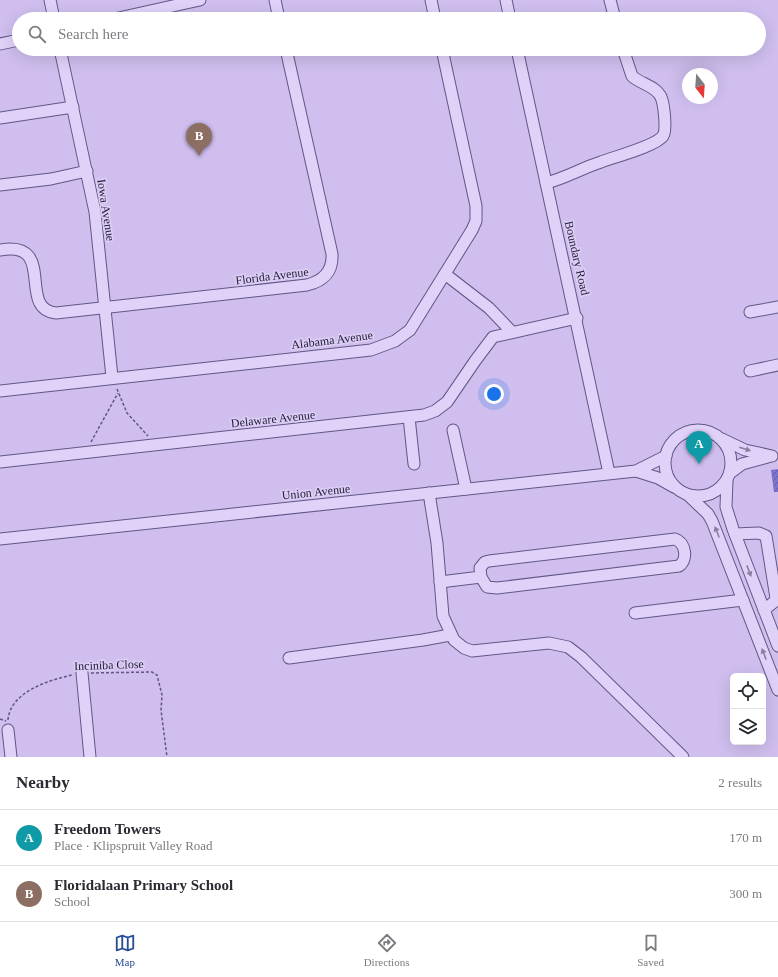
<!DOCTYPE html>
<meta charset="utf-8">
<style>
:root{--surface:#fff;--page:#f7f7f7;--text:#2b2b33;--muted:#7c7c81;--line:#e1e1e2;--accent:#264c95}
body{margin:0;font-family:"Times New Roman",serif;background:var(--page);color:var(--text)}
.controls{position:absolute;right:12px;bottom:12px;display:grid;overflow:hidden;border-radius:6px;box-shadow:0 4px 16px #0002}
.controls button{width:36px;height:36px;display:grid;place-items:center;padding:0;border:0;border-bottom:1px solid var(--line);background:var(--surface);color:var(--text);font:20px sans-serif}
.compass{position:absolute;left:682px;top:68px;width:36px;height:36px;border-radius:50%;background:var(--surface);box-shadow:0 4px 16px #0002;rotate:163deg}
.you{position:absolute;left:494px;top:394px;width:14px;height:14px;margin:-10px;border:3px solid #fff;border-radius:50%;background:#1a73e8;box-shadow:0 0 0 6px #1a73e833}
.badge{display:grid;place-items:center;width:26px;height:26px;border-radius:50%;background:var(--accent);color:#fff;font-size:13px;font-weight:700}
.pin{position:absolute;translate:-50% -33px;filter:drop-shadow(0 1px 2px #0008)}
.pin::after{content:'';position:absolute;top:21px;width:14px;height:12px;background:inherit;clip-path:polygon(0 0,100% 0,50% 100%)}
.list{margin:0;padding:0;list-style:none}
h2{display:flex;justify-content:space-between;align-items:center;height:52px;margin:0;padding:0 16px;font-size:17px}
h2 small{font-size:13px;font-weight:400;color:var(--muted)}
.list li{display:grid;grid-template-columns:26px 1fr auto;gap:12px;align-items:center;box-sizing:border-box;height:56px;padding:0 16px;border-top:1px solid var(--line)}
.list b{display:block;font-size:15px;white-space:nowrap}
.list p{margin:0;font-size:13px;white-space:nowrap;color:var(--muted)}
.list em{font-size:13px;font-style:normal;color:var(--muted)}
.icon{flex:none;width:22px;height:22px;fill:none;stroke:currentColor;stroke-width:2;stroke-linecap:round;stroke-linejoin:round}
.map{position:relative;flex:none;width:778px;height:757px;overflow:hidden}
.search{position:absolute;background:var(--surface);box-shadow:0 4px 16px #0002;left:12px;right:12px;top:12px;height:44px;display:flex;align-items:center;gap:10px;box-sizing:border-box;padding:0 14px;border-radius:22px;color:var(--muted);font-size:15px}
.sheet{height:164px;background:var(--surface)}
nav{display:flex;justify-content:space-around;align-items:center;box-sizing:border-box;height:56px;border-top:1px solid var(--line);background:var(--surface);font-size:11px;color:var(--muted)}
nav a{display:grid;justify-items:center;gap:2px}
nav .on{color:var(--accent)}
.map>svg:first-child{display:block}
.building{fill:url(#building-hatch)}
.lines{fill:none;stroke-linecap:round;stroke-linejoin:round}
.minor-casing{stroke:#605786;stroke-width:13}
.path{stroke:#605786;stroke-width:1.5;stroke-dasharray:3 2;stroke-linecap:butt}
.minor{stroke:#e0d1f9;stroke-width:11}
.oneway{fill:#897fa1}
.labels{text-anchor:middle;stroke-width:3.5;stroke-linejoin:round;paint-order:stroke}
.street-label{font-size:12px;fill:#1f1b35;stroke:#dccdf5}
</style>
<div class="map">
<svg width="778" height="757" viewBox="0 0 778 757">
<defs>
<pattern id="building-hatch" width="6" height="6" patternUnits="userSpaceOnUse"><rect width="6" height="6" fill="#7b73cd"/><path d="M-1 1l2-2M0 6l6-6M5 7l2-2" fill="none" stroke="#645ea7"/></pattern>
</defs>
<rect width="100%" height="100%" fill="#cfbeee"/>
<polygon class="building" points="778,469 778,492 774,492 771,470"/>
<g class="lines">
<g class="minor-casing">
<g id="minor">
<polyline points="50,0 54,19"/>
<polyline points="275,0 279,19"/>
<polyline points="431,0 435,19"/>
<polyline points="506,0 510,19"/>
<polyline points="610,0 615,19"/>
<polyline points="114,19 200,0"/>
<polyline points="0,44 19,40"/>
<polyline points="60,49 95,212 112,377"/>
<polyline points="517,49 609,473"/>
<polyline points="0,118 73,107"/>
<path d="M546,183C566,178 582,168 601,162C614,157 656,146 663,136C667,130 664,104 661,97C655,85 640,84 632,76L623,49"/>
<polyline points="0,185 51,179 87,171"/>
<path d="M0,250C58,240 16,309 56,313L307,285C324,281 333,271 332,254L286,49"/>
<polyline points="445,274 489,308 512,332"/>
<polyline points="750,312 778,307"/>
<polyline points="750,371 778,365"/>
<polyline points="0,391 371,350 395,341 410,330 472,230 476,221 476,206 442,49"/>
<polyline points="409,417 414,464"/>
<polyline points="453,430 466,489"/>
<circle cx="698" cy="463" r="33"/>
<polyline points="722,439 745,450 772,456"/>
<polyline points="0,462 424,415 435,411 447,402 475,361 493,337 577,318"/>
<polyline points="636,471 658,478 674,487"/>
<polyline points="730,473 742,464 768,457"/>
<polyline points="727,480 726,507 733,529 778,646"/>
<polyline points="429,493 437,543 443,616 454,640 464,648 472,651 549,643 568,647 581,657 683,757"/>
<polyline points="687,494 708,514 712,521 778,690"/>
<polyline points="735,534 759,533 766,536 776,598 774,602 764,610"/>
<polyline points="0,539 636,471 666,456"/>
<path d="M440,582L481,577L480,568L485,562L489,561L675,539C686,543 688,560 679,566L497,588L487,587L481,577"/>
<polyline points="635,613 743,600"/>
<polyline points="289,658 423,640 450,635"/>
<polyline points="82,673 90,757"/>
<polyline points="8,730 11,757"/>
</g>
</g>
<g class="path">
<polyline points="117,389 127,413 148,436"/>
<polyline points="91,442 118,393"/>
<polyline points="91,673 152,672 157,675 162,695 161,710 167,757"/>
<polyline points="0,719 6,721"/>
<path d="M8,720C10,692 49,680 72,675"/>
</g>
<use href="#minor" class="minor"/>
</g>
<defs><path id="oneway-solid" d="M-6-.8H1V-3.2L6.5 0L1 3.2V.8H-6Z"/></defs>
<g class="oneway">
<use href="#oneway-solid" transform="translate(745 449) rotate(17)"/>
<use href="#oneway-solid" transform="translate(717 532) rotate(-112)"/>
<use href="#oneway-solid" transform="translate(749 571) rotate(69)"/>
<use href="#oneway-solid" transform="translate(764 654) rotate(-111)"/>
</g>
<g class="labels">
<g class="street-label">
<text transform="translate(106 210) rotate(81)" y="4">Iowa Avenue</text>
<text transform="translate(577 258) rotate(77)" y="4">Boundary Road</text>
<text transform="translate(272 276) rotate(-7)" y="4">Florida Avenue</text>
<text transform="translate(332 340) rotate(-7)" y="4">Alabama Avenue</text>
<text transform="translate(273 419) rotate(-6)" y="4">Delaware Avenue</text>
<text transform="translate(316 492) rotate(-6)" y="4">Union Avenue</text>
<text transform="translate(109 665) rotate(-2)" y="4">Inciniba Close</text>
</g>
</g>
</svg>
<div class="controls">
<button><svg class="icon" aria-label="locate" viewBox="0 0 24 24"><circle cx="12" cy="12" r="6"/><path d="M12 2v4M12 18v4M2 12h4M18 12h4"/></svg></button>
<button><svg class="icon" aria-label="layers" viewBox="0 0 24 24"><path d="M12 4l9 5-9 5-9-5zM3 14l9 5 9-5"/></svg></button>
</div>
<svg class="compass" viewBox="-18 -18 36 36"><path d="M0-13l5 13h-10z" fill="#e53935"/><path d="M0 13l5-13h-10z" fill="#7c7c81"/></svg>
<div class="you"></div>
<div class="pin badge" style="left:699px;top:464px;background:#0f9aa8">A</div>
<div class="pin badge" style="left:199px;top:156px;background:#8d6e63">B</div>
<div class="search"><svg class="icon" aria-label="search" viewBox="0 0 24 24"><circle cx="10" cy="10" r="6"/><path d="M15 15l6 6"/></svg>Search here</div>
</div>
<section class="sheet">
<h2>Nearby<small>2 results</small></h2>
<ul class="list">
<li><span class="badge" style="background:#0f9aa8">A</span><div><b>Freedom Towers</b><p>Place · Klipspruit Valley Road</p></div><em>170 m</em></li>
<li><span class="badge" style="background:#8d6e63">B</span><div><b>Floridalaan Primary School</b><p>School</p></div><em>300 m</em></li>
</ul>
</section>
<nav>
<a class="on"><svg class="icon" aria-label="map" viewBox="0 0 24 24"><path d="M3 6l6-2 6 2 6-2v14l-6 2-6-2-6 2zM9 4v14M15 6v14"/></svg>Map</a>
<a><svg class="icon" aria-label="directions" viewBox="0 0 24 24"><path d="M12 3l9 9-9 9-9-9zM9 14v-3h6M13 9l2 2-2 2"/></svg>Directions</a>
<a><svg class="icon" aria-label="saved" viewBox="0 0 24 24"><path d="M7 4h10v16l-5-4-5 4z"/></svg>Saved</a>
</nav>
